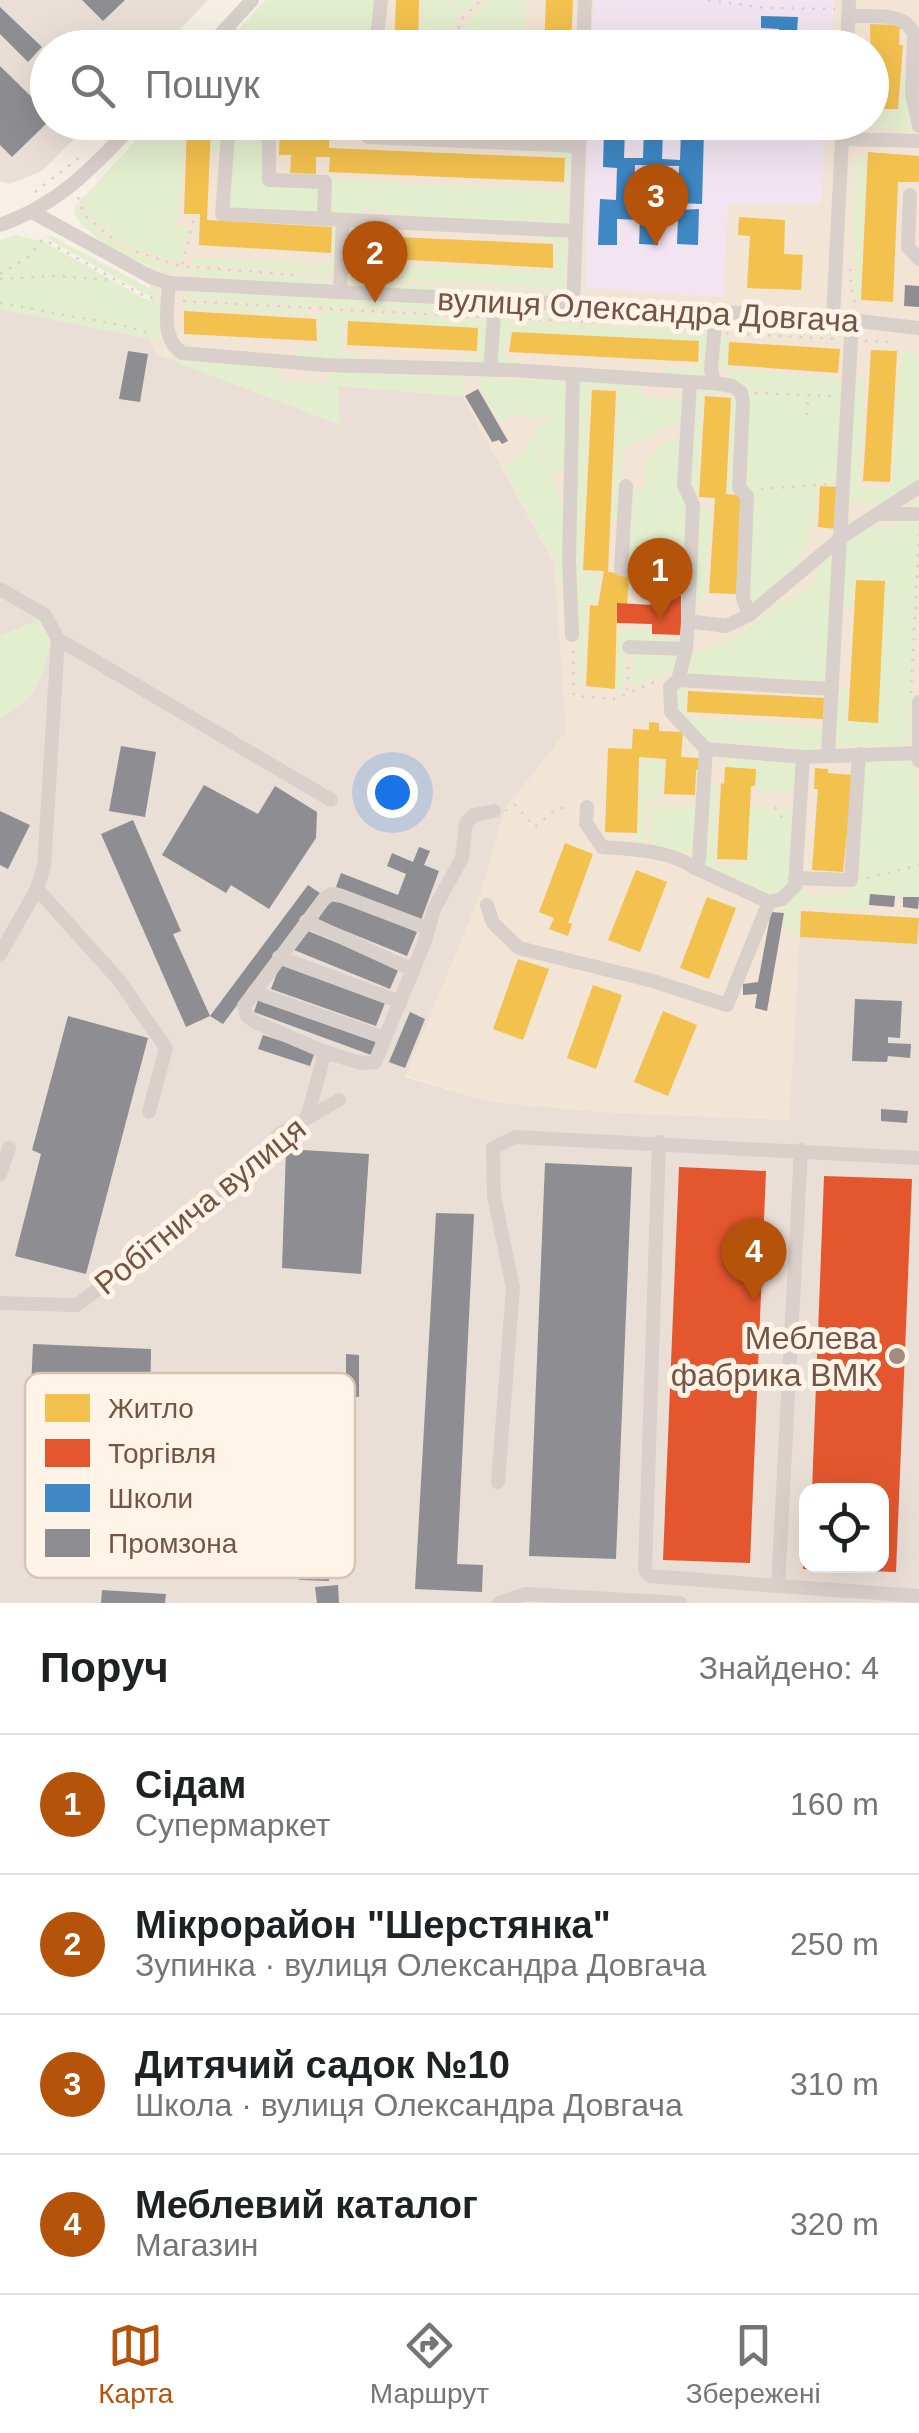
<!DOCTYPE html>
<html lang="uk">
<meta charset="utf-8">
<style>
:root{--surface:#fff;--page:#f2f2f2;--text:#202124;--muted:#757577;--line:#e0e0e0;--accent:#b45309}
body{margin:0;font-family:Helvetica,sans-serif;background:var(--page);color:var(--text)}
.controls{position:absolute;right:30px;bottom:30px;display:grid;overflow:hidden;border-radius:20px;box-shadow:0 10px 40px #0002}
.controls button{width:90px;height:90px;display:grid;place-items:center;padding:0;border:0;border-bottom:2px solid var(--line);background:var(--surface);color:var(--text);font:50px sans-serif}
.you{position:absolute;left:392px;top:792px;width:35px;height:35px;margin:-25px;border:8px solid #fff;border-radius:50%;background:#1a73e8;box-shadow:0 0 0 15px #1a73e833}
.badge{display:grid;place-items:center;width:65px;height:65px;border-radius:50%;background:var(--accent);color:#fff;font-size:32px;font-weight:700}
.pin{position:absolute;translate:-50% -82px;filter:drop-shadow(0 2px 5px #0008)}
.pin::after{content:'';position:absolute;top:52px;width:35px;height:30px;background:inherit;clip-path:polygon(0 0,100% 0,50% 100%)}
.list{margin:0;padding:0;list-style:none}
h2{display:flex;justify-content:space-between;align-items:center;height:130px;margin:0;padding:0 40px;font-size:42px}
h2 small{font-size:32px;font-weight:400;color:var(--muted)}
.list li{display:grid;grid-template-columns:65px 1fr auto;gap:30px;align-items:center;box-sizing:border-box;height:140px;padding:0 40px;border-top:2px solid var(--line)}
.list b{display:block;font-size:38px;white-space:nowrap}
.list p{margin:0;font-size:32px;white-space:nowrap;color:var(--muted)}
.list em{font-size:32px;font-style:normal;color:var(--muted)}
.icon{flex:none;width:55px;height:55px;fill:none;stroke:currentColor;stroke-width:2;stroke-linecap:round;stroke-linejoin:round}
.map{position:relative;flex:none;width:919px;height:1603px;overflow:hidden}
.search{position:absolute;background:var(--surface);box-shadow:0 10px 40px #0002;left:30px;right:30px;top:30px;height:110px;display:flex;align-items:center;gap:25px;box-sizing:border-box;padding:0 35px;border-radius:55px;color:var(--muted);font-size:38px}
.sheet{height:690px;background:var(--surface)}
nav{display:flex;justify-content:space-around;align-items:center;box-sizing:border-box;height:140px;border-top:2px solid var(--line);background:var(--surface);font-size:28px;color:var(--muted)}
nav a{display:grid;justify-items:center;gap:5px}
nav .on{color:var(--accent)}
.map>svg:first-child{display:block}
.residential{fill:#f3e5d5}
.industrial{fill:#eadfd7;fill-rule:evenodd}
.education{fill:#f2e5f1}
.green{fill:#e3eecf}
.homes{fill:#f2c14e}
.shops{fill:#e4572e}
.schools{fill:#3f88c5}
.industry{fill:#8d8d92}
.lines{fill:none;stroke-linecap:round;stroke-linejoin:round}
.path{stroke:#dad0ca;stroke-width:2.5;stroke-dasharray:2.5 8;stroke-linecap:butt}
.minor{stroke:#dad0cb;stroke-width:14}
.poi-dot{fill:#a38b7d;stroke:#fff4e7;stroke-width:4}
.labels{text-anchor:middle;stroke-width:10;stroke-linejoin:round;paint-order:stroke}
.street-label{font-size:32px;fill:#765445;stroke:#fff4e7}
.poi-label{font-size:32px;fill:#765445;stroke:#fff4e7;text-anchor:end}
.key{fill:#fff4e7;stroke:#d6c4b6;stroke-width:2.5}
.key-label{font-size:28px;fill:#765445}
</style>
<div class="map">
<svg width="919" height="1603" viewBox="0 0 919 1603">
<rect width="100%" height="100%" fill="#f7f0e6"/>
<polygon class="residential" points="266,0 919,0 919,918 801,912 789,1120 604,1112 492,1102 405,1076 481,893 505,809 566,732 337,386 340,425 156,354 150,339 150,267 96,236 81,224 74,208 152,123 872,122 872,48 222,47"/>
<g class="industrial">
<polygon points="0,0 208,0 163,47 48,48 48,122 90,123 42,171 9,184 0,181"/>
<path d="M0,262L150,339L156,354L339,424L337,386L462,396L554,564L566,732L505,809L481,893L405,1077L492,1102L604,1112L789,1120L801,911L919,918V1603H0ZM806,1490H882V1566H806Z"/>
</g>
<g class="education">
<polygon points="594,0 834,0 831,47 591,48"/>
<polygon points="588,123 827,123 821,204 728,204 723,297 586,288"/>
</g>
<g class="green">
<polygon points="266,0 378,0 373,47 256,47 245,39 243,24"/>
<polygon points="422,0 475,0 457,17 443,47 420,48"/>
<polygon points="487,0 527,0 523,47 458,47 469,21"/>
<polygon points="904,73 908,78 912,130 860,128 854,123 872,122 872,111 899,111"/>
<path d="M152,123H223L220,153L211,158L213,125L185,124L179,217L172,225L189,228L180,263C140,251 99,239 79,200L88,194Z"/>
<polygon points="240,123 263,123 262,187 320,189 320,216 226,211 230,134"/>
<polygon points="372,123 521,123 521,142 371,134"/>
<polygon points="547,150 568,151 570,154 567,221 563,225 388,218 388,210 361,209 360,216 329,216 329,179 564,191 566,157 547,156"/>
<polygon points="866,152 860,301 855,294 854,273 858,273 859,266 854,265 854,165 856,158"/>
<path d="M77,203C97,243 140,256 180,268L178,274C139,264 99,248 74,214Z"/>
<polygon points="339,222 335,275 191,265 194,257 331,265 332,226"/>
<polygon points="348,223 389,226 389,233 371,233 371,260 364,254 371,263 554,271 555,242 539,241 539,234 566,235 565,283 563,288 376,278 368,273 364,265 367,278 347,276 348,251 355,250 348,249"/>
<polygon points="16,235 44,242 145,299 165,302 164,338 150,339 0,309 0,240"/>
<polygon points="50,235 149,288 161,290 163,296 147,295 47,238"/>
<polygon points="187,268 333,280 322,287 187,275"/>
<polygon points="348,281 565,293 565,296 561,299 351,288"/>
<polygon points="185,291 487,307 490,315 184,299"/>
<polygon points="184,302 308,309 308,316 184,308"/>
<polygon points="501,306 706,316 710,326 498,316"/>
<polygon points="328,310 490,320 484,364 461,363 462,357 477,358 479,328 344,319 343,352 355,353 356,362 297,358 296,350 318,351 318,319 313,313 328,315"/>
<polygon points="722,316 841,323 844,333 842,337 720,330"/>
<polygon points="497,320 705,330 710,332 705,377 667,377 665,368 698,368 698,341 508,332 506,358 518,362 518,368 498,365 495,360"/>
<polygon points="729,335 727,369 838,378 844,385 842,487 818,485 814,526 810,526 809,542 800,551 800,563 763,598 749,605 753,541 748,536 751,490 743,471 747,394 808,394 743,390 718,365 719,338"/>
<polygon points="900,352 919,353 919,481 878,504 846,502 855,378 862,379 865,386 859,488 891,488"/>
<polygon points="173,354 276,365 280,381 329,383 326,372 329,370 459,374 465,380 462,396 338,386 340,425 174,361"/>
<polygon points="494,374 501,379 565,381 568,391 566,466 558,473 551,473 535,437 537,426 550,421 551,416 528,420 518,413 501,423 480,388 482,378"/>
<polygon points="579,378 643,382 642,397 684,400 682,421 676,425 663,426 644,442 637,442 622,451 618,520 612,519 618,390 590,387 582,571 598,575 596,604 587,604 583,687 579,688 576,577 572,560"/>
<polygon points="692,384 740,393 737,494 728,493 732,394 703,393 697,500 686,484"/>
<polygon points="530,436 536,443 563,507 566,584 558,586 556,563 503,467 522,452"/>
<polygon points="682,436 690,514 689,582 624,567 629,490 644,491 646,460 663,445"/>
<polygon points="919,499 909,746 841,746 835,742 839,688 848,688 846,721 878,722 885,581 854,580 852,609 843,608 845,543 878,524 888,528 898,525 898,514"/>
<polygon points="699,508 711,509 704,604 696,600 693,588"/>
<polygon points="837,548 829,684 691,678 686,670 688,659 695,653 728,641 766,615 777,603 788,601 815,582 819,561"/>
<path d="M39,620L54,628C43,672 43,696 0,718V636Z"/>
<polygon points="618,628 649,629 651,636 680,639 679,644 626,643 624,690 616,695"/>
<polygon points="633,651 670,652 677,656 676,668 630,687"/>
<polygon points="681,683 687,684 686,717 823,728 823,743 815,751 804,753 797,748 707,741 675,709 676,690"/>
<polygon points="725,755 799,759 797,793 755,791 756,769 725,767"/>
<polygon points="907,758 912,760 919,795 919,897 870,894 868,911 800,906 798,936 791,938 791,930 782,923 784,913 777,911 803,890 812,897 845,893 857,882 863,759"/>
<polygon points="641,759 658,760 663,766 660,798 647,798 643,845 637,845"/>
<path d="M710,784H718L715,865L739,867L747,861L750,806L796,809L791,882L779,894C759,895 742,890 730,873L708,870L704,863Z"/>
<polygon points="658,805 694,807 698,813 693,852 684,856 649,846 652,807"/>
</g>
<g class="homes">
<polygon points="396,0 419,0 418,48 394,48"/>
<polygon points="546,0 573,0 571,48 544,48"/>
<polygon points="870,24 900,25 899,45 903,45 898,109 872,109"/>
<polygon points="280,122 330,122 329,148 565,158 564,182 329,172 330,157 316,157 316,174 290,173 291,155 279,155"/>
<polygon points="187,125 211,126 207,220 332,227 331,253 199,245 200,214 184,214"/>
<polygon points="868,152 919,156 919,182 898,182 893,302 861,300"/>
<polygon points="739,217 785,220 784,254 803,255 801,290 747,288 750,236 738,235"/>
<polygon points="374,236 553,244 553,268 373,258"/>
<polygon points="184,311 316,319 317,341 184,334"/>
<polygon points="348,321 478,328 477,351 347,345"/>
<polygon points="512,332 699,341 698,362 509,352"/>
<polygon points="729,342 840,349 838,373 728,365"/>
<polygon points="871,350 897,351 890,482 863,481"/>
<polygon points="592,390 616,391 608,572 628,574 629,580 627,604 617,603 615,689 586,686 590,605 598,606 604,571 583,570"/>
<polygon points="705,396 731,398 726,494 742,495 736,594 709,593 715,498 699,497"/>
<polygon points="820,486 838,487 836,529 818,527"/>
<polygon points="856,580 885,581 878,723 848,721"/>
<polygon points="688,691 824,698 823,719 687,712"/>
<polygon points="649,722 659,723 659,731 683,732 681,757 698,758 700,762 700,770 696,770 695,795 664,794 666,759 639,757 637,833 605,832 608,748 632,749 633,729 649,730"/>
<polygon points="725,767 756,769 755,786 751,786 747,860 717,859 721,783 724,784"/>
<polygon points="815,768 828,769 828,773 853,775 843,872 812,870 818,789 814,789"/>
<polygon points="565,843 593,854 568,923 572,924 568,936 549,929 554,918 539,912"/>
<polygon points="636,870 667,882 640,952 608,940"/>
<polygon points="707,897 736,908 709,979 680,968"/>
<polygon points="801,911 919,918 917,944 800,937"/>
<polygon points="518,959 549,969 523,1040 493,1029"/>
<polygon points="593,985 622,995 596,1069 567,1058"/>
<polygon points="663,1011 697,1025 668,1096 634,1082"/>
</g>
<g class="shops">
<polygon points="654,594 681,596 681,635 652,634 652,624 617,623 617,603 653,605"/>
<polygon points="679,1167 766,1171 750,1563 663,1560"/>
<polygon points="824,1176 912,1179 896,1572 803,1569 803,1566 882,1566 882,1490 812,1490"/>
</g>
<g class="schools">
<polygon points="761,16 798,17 796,48 777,48 779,29 761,28"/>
<polygon points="773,122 792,122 791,138 772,136"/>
<polygon points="644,128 663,129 662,159 680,160 681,130 704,131 702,204 678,203 679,166 635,165 634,206 659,207 659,211 699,209 698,245 677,244 678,217 659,216 658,245 639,244 640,220 617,219 617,245 598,245 600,199 616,200 617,168 603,167 604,130 625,130 624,158 643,158"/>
</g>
<g class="industry">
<polygon points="82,0 125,0 103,21"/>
<polygon points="0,7 42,47 28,62 0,34"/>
<polygon points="0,66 48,113 48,122 12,157 0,145"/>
<polygon points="905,285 919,286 919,307 904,306"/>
<polygon points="128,351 148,354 140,402 119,399"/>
<polygon points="478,389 508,441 502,444 499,440 492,442 465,396"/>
<polygon points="121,746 156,752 145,817 109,811"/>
<polygon points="204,785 258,814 275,786 317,812 316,838 269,909 231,885 226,893 162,855"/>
<polygon points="0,811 30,825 8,869 0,865"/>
<polygon points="133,820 181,931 173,934 210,1016 186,1027 101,834"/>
<polygon points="419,847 430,851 424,865 439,871 421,920 336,887 341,873 398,895 406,874 387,866 392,853 413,862"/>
<polygon points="308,885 320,893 223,1024 210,1016"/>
<polygon points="870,894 895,896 894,907 869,905"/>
<polygon points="328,896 417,932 407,956 318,920"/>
<polygon points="903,897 919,897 918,909 903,907"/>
<polygon points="771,912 784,913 767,1011 755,1008 757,994 743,995 743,984 758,982"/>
<polygon points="303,929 399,968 390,989 294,950"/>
<polygon points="280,965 385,1003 376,1026 271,989"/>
<polygon points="855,999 902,1001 900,1038 888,1037 888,1043 911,1044 910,1058 888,1056 887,1062 852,1061"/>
<polygon points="258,1000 376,1042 371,1055 254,1012"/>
<polygon points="410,1012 425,1019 405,1068 389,1062"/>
<polygon points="68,1016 148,1038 86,1274 15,1256 41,1154 32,1150"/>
<polygon points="263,1035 315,1052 310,1066 258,1049"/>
<polygon points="881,1109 908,1111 907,1123 881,1121"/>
<polygon points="286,1149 369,1154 361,1274 282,1268"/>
<polygon points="545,1163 632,1167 616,1559 529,1556"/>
<polygon points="436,1213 474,1214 457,1564 483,1565 482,1592 415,1589"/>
<polygon points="33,1344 151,1349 150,1414 30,1408"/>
<polygon points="346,1354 359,1355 359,1397 345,1397 342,1484 332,1484 334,1436 325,1435 325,1422 203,1418 204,1375 346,1380"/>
<polygon points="302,1527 332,1528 329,1581 299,1580"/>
<polygon points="338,1585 339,1603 317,1603 315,1587"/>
<polygon points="102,1590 166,1594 165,1603 101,1603"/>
</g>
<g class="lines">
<g class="path">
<polyline points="708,0 766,8 835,9"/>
<polyline points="444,48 453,40"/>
<polyline points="451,48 462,19 481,0"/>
<polyline points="387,122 397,122"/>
<polyline points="35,192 84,154"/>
<polyline points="78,197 85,216 116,241"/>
<polyline points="136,252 181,266 296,275"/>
<polyline points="182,264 193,222 200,220"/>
<polyline points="850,269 852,294 856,305"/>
<polyline points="0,274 28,257 43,239 146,297 155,298"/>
<polyline points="0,279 53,276 113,280"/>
<polyline points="183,301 479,317"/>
<polyline points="0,303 131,327 154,336"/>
<polyline points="507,318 699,327"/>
<polyline points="726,333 837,339"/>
<polyline points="865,341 892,342"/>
<polyline points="755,393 832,396"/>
<polyline points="807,415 808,397"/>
<polyline points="761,489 828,484"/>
<polyline points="573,651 574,696 614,699 657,681"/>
<polyline points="627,690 629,658"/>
<polyline points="911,693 919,534"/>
<polyline points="775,807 785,822"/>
<polyline points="505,811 515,805 535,827 551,813 567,806"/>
<polyline points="867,878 919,865"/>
</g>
<g class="minor">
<path d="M849,16C871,17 907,11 914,35L912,94L919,126"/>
<polyline points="225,29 249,48"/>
<polyline points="208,48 252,0"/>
<polyline points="376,48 381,0"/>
<polyline points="583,48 585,0"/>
<polyline points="847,48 849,0"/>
<polyline points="229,122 222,214 575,231"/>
<polyline points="269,122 269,180 325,182 324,219"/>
<polyline points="359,122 368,137 578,146"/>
<polyline points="842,139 843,122"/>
<polyline points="910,195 908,247 919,259"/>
<polyline points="34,213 151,277 169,283 833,318 919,328"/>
<path d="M0,225C60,204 93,167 136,122"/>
<path d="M169,283C168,307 160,338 182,353L324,365L512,370L690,382"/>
<polyline points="340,292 343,220"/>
<polyline points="573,306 580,122"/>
<polyline points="833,318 842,139 919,141"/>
<polyline points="490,370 495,302"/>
<polyline points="714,383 732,386 741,392 743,402 739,488 747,496 743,598 749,615"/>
<polyline points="626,486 621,569 668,575 689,587"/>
<polyline points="882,514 919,514"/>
<polyline points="0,589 45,615 58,639 44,866 37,889 118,979 166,1048 149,1112"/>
<polyline points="688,621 726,626 749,615 842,537 919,487"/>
<polyline points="572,635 569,559 573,374"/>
<polyline points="58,639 331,800"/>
<polyline points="629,647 686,649"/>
<polyline points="678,680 832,689"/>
<polyline points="706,749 803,757 919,753"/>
<polyline points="828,754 852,321"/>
<polyline points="919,761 919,702"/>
<path d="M587,807L586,823L602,847C633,849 669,850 695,868L699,860L706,749L671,712L670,687L678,680L686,649L688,621L693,505L684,485L690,382L714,383L711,369L716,312"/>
<polyline points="695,868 769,902"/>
<polyline points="795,878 851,880 859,754"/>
<polyline points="487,905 493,923 519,948 653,981 727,1005 769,902 782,899 795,886 803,757"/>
<polyline points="306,921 413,970"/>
<polyline points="0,954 37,889"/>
<polyline points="279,957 400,1002"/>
<polyline points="254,992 385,1038"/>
<polyline points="325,1052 255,1022 247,1016 244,1006 324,899 331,894 342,896 429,929"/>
<polyline points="307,1118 325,1052 361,1063 375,1062 425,941 434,909 462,858 466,823 474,815 494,811"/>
<polyline points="659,1142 645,1570 650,1576 778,1586"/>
<polyline points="801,1150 778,1586 919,1596"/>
<polyline points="0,1174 9,1148"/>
<polyline points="0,1303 77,1305 251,1173 279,1134 339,1100"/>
<polyline points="498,1482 513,1288 494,1196 493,1148 515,1137 919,1158"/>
<polyline points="499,1603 526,1594 680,1603"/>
</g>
</g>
<circle class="poi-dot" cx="897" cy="1356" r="10"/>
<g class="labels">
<g class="street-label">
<text transform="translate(648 310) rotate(3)" y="11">вулиця Олександра Довгача</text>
<text transform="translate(200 1206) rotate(-39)" y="11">Робітнича вулиця</text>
</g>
<g class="poi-label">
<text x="877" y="1349">Меблева<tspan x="877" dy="37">фабрика ВМК</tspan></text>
</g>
</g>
<rect x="25" y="1373" width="330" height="205" rx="15" class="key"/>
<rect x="45" y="1394" width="45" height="28" fill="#f2c14e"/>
<rect x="45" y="1439" width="45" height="28" fill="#e4572e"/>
<rect x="45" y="1484" width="45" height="28" fill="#3f88c5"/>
<rect x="45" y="1529" width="45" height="28" fill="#8d8d92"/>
<g class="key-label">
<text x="108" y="1418">Житло</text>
<text x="108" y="1463">Торгівля</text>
<text x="108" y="1508">Школи</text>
<text x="108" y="1553">Промзона</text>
</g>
</svg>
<div class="controls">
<button><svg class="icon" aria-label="locate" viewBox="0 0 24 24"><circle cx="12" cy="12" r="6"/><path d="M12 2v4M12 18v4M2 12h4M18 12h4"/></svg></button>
</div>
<div class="you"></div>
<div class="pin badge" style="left:660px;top:620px">1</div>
<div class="pin badge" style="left:375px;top:303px">2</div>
<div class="pin badge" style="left:656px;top:246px">3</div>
<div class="pin badge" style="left:754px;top:1301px">4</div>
<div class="search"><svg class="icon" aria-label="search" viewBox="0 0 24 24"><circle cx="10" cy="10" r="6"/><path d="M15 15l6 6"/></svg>Пошук</div>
</div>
<section class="sheet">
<h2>Поруч<small>Знайдено: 4</small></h2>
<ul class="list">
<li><span class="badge">1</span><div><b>Сідам</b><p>Супермаркет</p></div><em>160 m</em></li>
<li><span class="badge">2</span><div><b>Мікрорайон &quot;Шерстянка&quot;</b><p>Зупинка · вулиця Олександра Довгача</p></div><em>250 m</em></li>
<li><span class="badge">3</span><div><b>Дитячий садок №10</b><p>Школа · вулиця Олександра Довгача</p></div><em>310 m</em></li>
<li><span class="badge">4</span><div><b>Меблевий каталог</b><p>Магазин</p></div><em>320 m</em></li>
</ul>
</section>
<nav>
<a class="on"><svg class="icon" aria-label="map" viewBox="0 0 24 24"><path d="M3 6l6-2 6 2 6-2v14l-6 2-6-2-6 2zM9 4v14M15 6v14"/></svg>Карта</a>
<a><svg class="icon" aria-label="directions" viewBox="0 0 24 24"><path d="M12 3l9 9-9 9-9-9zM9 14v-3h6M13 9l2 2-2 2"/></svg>Маршрут</a>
<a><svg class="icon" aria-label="saved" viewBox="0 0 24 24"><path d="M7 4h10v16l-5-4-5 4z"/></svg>Збережені</a>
</nav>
